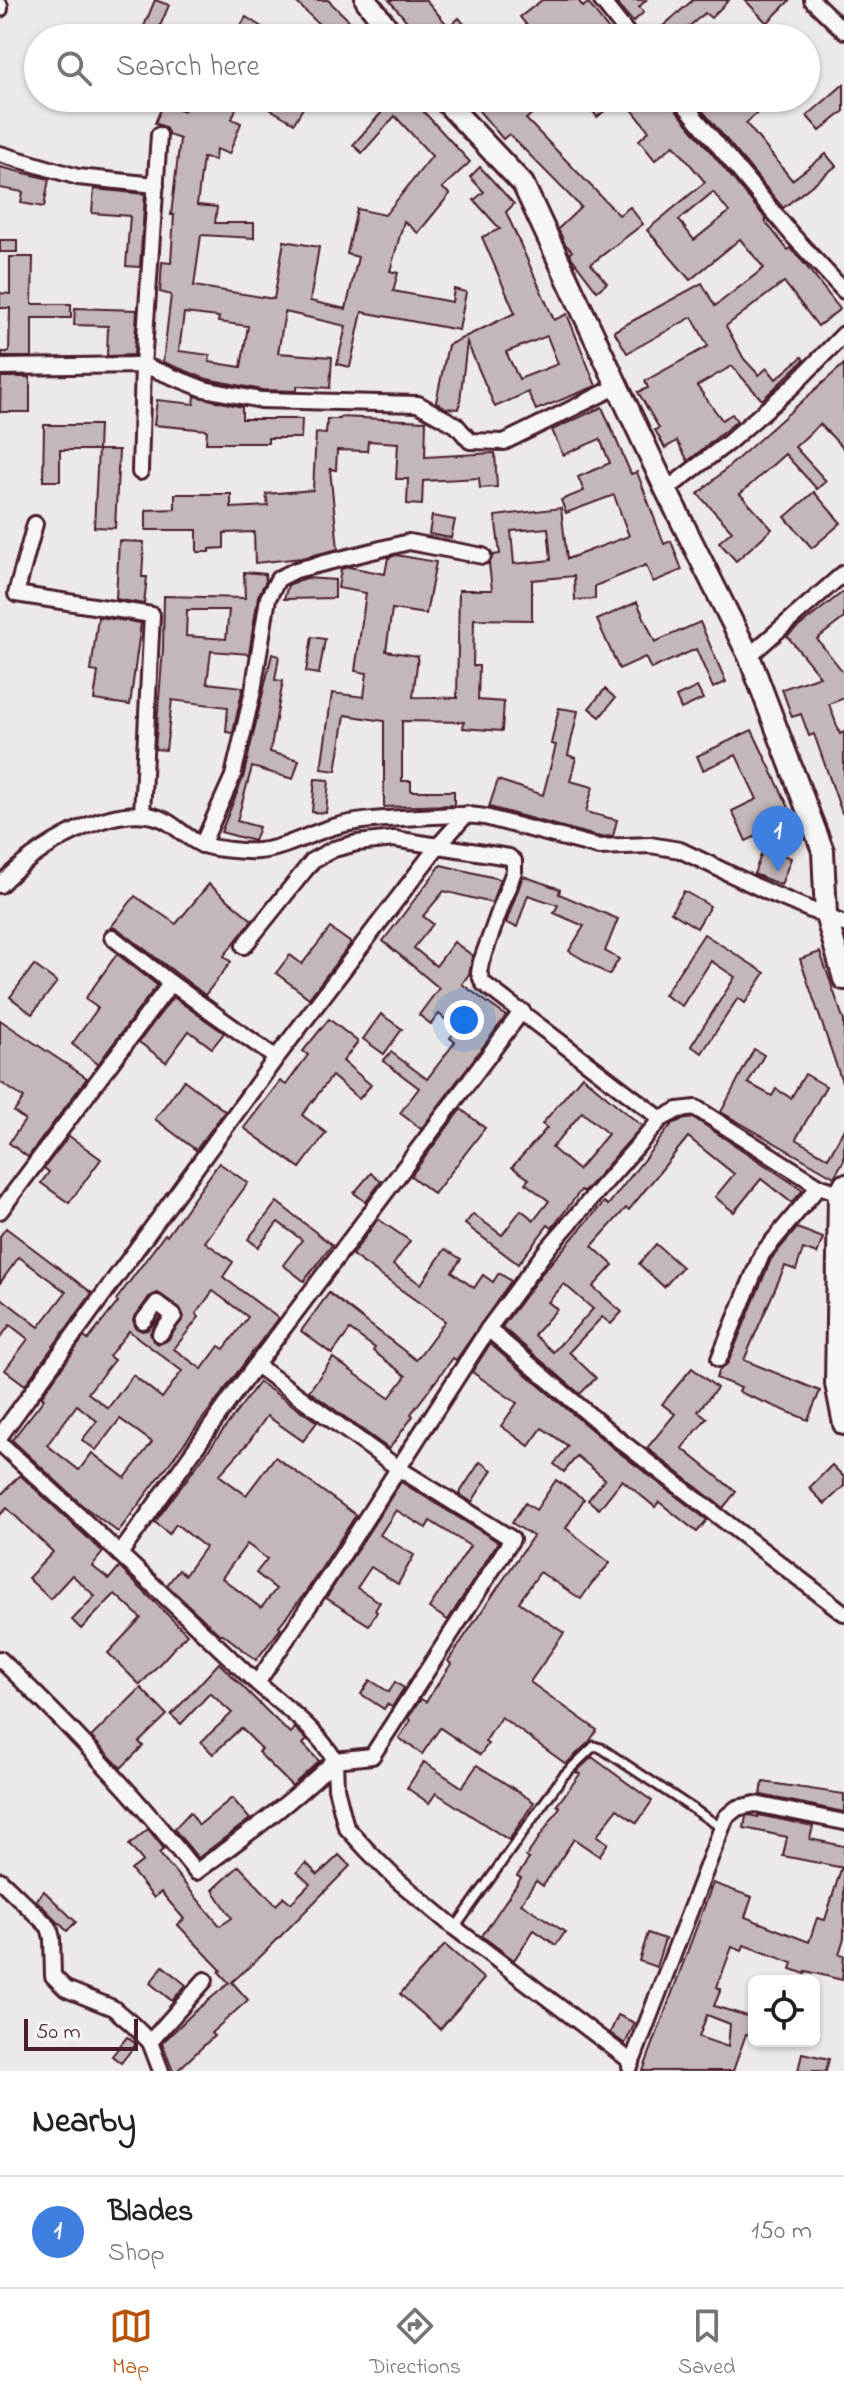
<!DOCTYPE html>
<style>
:root{--surface:#fff;--page:#f6f6f6;--text:#222;--muted:#767676;--line:#e0e0e0;--accent:#b45309}
body{margin:0;font-family:"Indie Flower",sans-serif;background:var(--page);color:var(--text)}
.controls{position:absolute;right:24px;bottom:24px;display:grid;overflow:hidden;border-radius:12px;box-shadow:0 2px 6px #0004}
.controls button{width:72px;height:72px;display:grid;place-items:center;padding:0;border:0;border-bottom:2px solid var(--line);background:var(--surface);color:var(--text);font:40px sans-serif}
.scale{position:absolute;left:24px;bottom:20px;width:114px;box-sizing:border-box;padding-left:8px;border:4px solid #4a1f2b;border-top:0;font-size:22px;line-height:28px;white-space:nowrap;color:#4a1f2b;-webkit-text-stroke:6px #f6f6f2;paint-order:stroke}
.you{position:absolute;left:464px;top:1020px;width:28px;height:28px;margin:-20px;border:6px solid #fff;border-radius:50%;background:#1a73e8;box-shadow:0 0 0 12px #1a73e833}
.badge{display:grid;place-items:center;width:52px;height:52px;border-radius:50%;background:var(--accent);color:#fff;font-size:26px;font-weight:700}
.pin{position:absolute;translate:-50% -66px;filter:drop-shadow(0 2px 4px #0008)}
.pin::after{content:'';position:absolute;top:42px;width:28px;height:24px;background:inherit;clip-path:polygon(0 0,100% 0,50% 100%)}
.list{margin:0;padding:0;list-style:none}
h2{display:flex;justify-content:space-between;align-items:center;height:104px;margin:0;padding:0 32px;font-size:34px}
h2 small{font-size:26px;font-weight:400;color:var(--muted)}
.list li{display:grid;grid-template-columns:52px 1fr auto;gap:24px;align-items:center;box-sizing:border-box;height:112px;padding:0 32px;border-top:2px solid var(--line)}
.list b{display:block;font-size:30px;white-space:nowrap}
.list p{margin:0;font-size:26px;white-space:nowrap;color:var(--muted)}
.list em{font-size:26px;font-style:normal;color:var(--muted)}
.icon{flex:none;width:44px;height:44px;fill:none;stroke:currentColor;stroke-width:2;stroke-linecap:round;stroke-linejoin:round}
.map{position:relative;flex:none;width:844px;height:2071px;overflow:hidden}
.search{position:absolute;background:var(--surface);box-shadow:0 2px 6px #0004;left:24px;right:24px;top:24px;height:88px;display:flex;align-items:center;gap:20px;box-sizing:border-box;padding:0 28px;border-radius:44px;color:var(--muted);font-size:30px}
.sheet{height:216px;background:var(--surface)}
nav{display:flex;justify-content:space-around;align-items:center;box-sizing:border-box;height:112px;border-top:2px solid var(--line);background:var(--surface);font-size:22px;color:var(--muted)}
nav a{display:grid;justify-items:center;gap:4px}
nav .on{color:var(--accent)}
.map>svg:first-child{display:block}
.building{fill:#c4b7b7;stroke:#4a1f2b;stroke-width:2;fill-rule:evenodd}
.lines{fill:none;stroke-linecap:round;stroke-linejoin:round}
.lane-casing{stroke:#4a1f2b;stroke-width:13}
.street-casing{stroke:#4a1f2b;stroke-width:20}
.secondary-casing{stroke:#4a1f2b;stroke-width:26}
.lane{stroke:#f6f6f2;stroke-width:7}
.street{stroke:#f6f6f2;stroke-width:14}
.secondary{stroke:#f6f6f2;stroke-width:20}
</style>
<div class="map">
<svg width="844" height="2071" viewBox="0 0 844 2071">
<rect width="100%" height="100%" fill="#ece9e6"/>
<filter id="ink" filterUnits="userSpaceOnUse"><feTurbulence type="fractalNoise" baseFrequency=".0125" numOctaves="2"/><feDisplacementMap in="SourceGraphic" scale="16" xChannelSelector="R" yChannelSelector="G"/><feConvolveMatrix kernelMatrix="1 2 1 2 8 2 1 2 1" color-interpolation-filters="sRGB"/></filter>
<g filter="url(#ink)">
<g class="building">
<polygon points="155,0 169,5 155,38 139,38"/>
<polygon points="294,0 328,0 358,29 349,38 333,38"/>
<polygon points="389,0 426,0 449,27 459,18 476,38 421,38"/>
<polygon points="542,0 578,0 583,7 588,3 615,38 575,38 571,32 563,38 537,38 520,17"/>
<polygon points="614,0 646,0 639,7 644,12 633,22"/>
<polygon points="693,0 729,0 711,18 705,13 675,38 649,38"/>
<polygon points="745,0 790,0 767,23"/>
<polygon points="246,17 279,38 233,38"/>
<polygon points="844,84 844,111 820,131 807,116"/>
<path d="M188,98H240L232,119L241,123L229,154L216,149L215,160L203,158L197,205L217,207L215,223H254V238L201,235L194,286L274,299L284,241L319,247L310,301L346,309L358,257L347,254L357,209L385,215L432,156L395,116L362,153L353,145L389,104L382,98H411L470,162L442,188L450,194L418,233L404,221L390,271L398,273L393,291L452,302L454,289L466,292L459,330L362,312L350,367L337,364L346,326L285,312L278,353L332,357L330,388L297,386V391L262,390L207,379L163,362L171,295L160,292L162,262L171,263L174,215H171L180,139L169,135L165,127L155,123L163,104L184,111ZM184,313L219,317L218,322L248,326L241,367L209,362L210,355L179,351Z"/>
<polygon points="251,98 309,98 294,123"/>
<polygon points="468,98 522,98 534,112 526,119 619,215 630,207 643,224 591,264 607,283 597,291 572,258 570,253 572,251 565,244 558,229 581,207 509,134 503,139"/>
<polygon points="583,98 621,98 597,117"/>
<path d="M623,98H669L671,104L767,220L765,221L788,250L790,248L802,261L840,309L818,326L784,282L726,326L744,359L759,375L767,368L776,379L802,357L804,360L762,400L732,366L697,386L722,420L732,414L737,421L688,461L677,441L665,448L655,430L659,428L638,392L648,388L645,381L708,346L692,317L627,353L614,331L702,283L715,306L764,268L740,239L690,280L655,239L647,230L705,182L674,145L655,160L639,140L649,131ZM713,192L729,212L694,240L679,220Z"/>
<polygon points="692,98 721,98 732,109 744,98 774,98 746,123 792,180 826,154 836,166 783,208"/>
<polygon points="0,167 49,179 44,207 21,203 23,192 0,188"/>
<path d="M480,167L514,204L506,212L554,320L567,314L596,386L536,410L528,392L495,407L467,342L459,409L446,408L436,402L448,345L515,313L482,237L500,229L474,200L484,192L470,177ZM547,336L558,364L519,379L506,352Z"/>
<polygon points="94,189 145,194 140,267 126,266 130,216 92,213"/>
<rect x="0" y="240" width="17" height="12"/>
<polygon points="10,257 33,257 32,304 71,304 71,318 32,318 32,357 2,357 2,352 9,352 10,308 0,308 0,293 10,294"/>
<polygon points="75,308 137,310 134,355 107,356 108,326 74,325"/>
<polygon points="844,364 844,449 820,424 795,447 826,481 817,489 785,454 740,494 772,529 736,561 719,542 732,531 698,494"/>
<polygon points="1,377 30,377 30,412 0,412"/>
<polygon points="195,396 242,407 242,419 302,419 301,438 268,438 268,443 206,443 207,430 154,425 157,400 194,404"/>
<path d="M602,407L631,474L637,472L664,544L671,541L682,570L653,582L646,565L595,586V599L575,600L574,576L532,580V620L474,619L473,666H479L478,700L504,702L502,731L463,728L464,722L402,721V781H411V791H454V805L384,807V721L345,715L336,771L321,769L332,693L364,697L367,673L355,671L366,593L338,588L341,569L349,567L385,574L388,558L396,555L436,562L426,614L392,609L386,651L418,656L413,697L457,698L459,590H492L489,564L493,555L500,554L495,516L561,508L567,559L629,536L614,495L566,513L561,500L584,491L578,477L610,463L600,439L563,455L552,430ZM548,528L551,560L514,564L511,531Z"/>
<polygon points="340,417 426,421 425,457 495,453 497,487 480,488 479,478 423,481 422,505 407,504 408,479 396,479 398,443 368,441 367,451 337,450 336,470 330,469 338,549 302,558 255,563 254,532 224,533 224,548 210,549 210,552 197,552 197,530 146,530 146,510 175,509 175,494 231,494 231,508 268,506 266,494 313,490 316,433 326,434 327,419 340,419"/>
<polygon points="44,425 99,425 98,450 60,450 60,481 43,481"/>
<polygon points="98,450 119,450 115,528 94,527"/>
<polygon points="814,492 841,523 812,548 785,517"/>
<polygon points="432,516 455,520 451,538 429,534"/>
<polygon points="119,541 144,542 142,577 147,577 144,604 116,599"/>
<path d="M244,572L265,574L266,581L258,596L249,654L211,651L207,683L243,687L233,733L226,732L228,707L172,700L166,750L155,749L163,649L164,596L245,598ZM187,610H229L226,639L186,636Z"/>
<polygon points="306,578 335,580 335,598 284,599 288,585"/>
<polygon points="844,591 844,618 817,639 844,673 844,698 829,704 840,734 844,732 844,813 842,813 814,734 809,736 801,714 792,717 782,689 820,676 787,636"/>
<polygon points="637,602 655,642 700,622 726,682 713,688 696,649 651,669 645,657 619,669 597,620"/>
<polygon points="98,617 141,623 130,705 94,700 98,672 91,671"/>
<polygon points="312,637 325,639 319,674 306,672"/>
<polygon points="272,654 279,656 275,680 283,681 270,752 299,760 293,779 252,767 237,821 259,827 254,841 221,832 243,778"/>
<polygon points="697,687 703,699 681,709 676,697"/>
<polygon points="605,689 615,698 600,717 589,708"/>
<polygon points="559,708 578,711 568,755 576,758 570,781 593,787 586,812 617,820 613,836 600,837 489,807 498,780 543,795 556,745 551,744"/>
<polygon points="752,730 800,831 764,848 791,858 781,885 754,874 770,830 746,841 732,811 757,799 736,755 703,770 697,756"/>
<polygon points="315,779 329,780 326,813 312,812"/>
<polygon points="441,865 500,879 492,903 444,891 423,916 433,924 414,948 436,966 454,942 473,956 469,974 462,984 506,1016 421,1129 400,1113 419,1088 383,1061 391,1052 427,1079 455,1042 450,1038 457,1029 439,1014 431,1024 419,1015 439,988 383,941"/>
<polygon points="523,876 560,889 559,894 618,919 605,951 619,959 609,975 569,951 584,926 554,913 558,905 528,895 517,927 506,923"/>
<polygon points="209,884 252,920 224,956 231,962 205,995 118,929 111,927 135,896 176,924"/>
<polygon points="684,891 710,906 697,928 671,912"/>
<polygon points="330,928 351,943 309,998 276,973 290,955 302,964"/>
<polygon points="704,934 765,973 745,1003 738,998 702,1053 691,1046 735,977 711,961 682,1006 664,995"/>
<polygon points="820,952 844,1021 844,1082 842,1082 800,959"/>
<polygon points="117,954 157,985 98,1064 72,1044 98,1008 85,999"/>
<polygon points="34,965 57,982 32,1014 10,997"/>
<polygon points="173,997 224,1033 212,1048 189,1031 166,1062 139,1042"/>
<polygon points="381,1014 402,1029 384,1054 363,1039"/>
<polygon points="329,1019 358,1042 343,1061 371,1085 359,1099 332,1076 302,1115 326,1133 300,1168 244,1128 280,1081 286,1085 308,1055 303,1051"/>
<polygon points="0,1020 87,1078 28,1157 9,1143 25,1120 14,1112 24,1098 0,1082"/>
<polygon points="754,1049 764,1055 748,1083 772,1096 776,1089 791,1098 805,1074 826,1086 796,1139 828,1158 844,1129 844,1160 834,1177 721,1112"/>
<path d="M582,1076L642,1126L584,1192L581,1190L552,1228L548,1225L518,1264L465,1224L473,1214L502,1235L521,1210L534,1220L549,1201L525,1183L529,1179L512,1167L547,1128L542,1124ZM582,1112L608,1134L578,1170L552,1148Z"/>
<polygon points="184,1080 225,1111 196,1150 155,1119"/>
<polygon points="461,1109 485,1128 434,1194 411,1176"/>
<path d="M694,1118L803,1190L792,1203L761,1179L734,1212L715,1197L734,1174L688,1137L629,1210L626,1208L592,1246L613,1265L593,1287L622,1312L611,1324L602,1317L569,1352L596,1378L580,1394L502,1327L543,1272L604,1202L608,1205L672,1124L681,1120ZM564,1284L593,1309L553,1352L534,1335L557,1309L548,1302Z"/>
<polygon points="69,1136 101,1159 69,1203 41,1183 49,1172 44,1168"/>
<path d="M219,1163L248,1183L205,1242L233,1262L223,1277L278,1318L118,1532L82,1505L12,1440L44,1399L41,1397L84,1337L88,1340L118,1302L116,1300L165,1234L167,1236ZM213,1291L248,1317L224,1349L219,1346L202,1369L174,1349L199,1317L196,1314ZM158,1293L180,1308L184,1317L168,1340L159,1344L153,1341L150,1333L160,1318L147,1330L142,1331L136,1328L133,1320L149,1297ZM129,1331L182,1371L162,1398L133,1375L108,1408L88,1393L114,1360L109,1356ZM77,1405L97,1421L82,1440L96,1450L120,1419L152,1442L125,1478L92,1453L79,1470L47,1445Z"/>
<polygon points="371,1173 381,1181 366,1202 354,1193"/>
<polygon points="277,1202 332,1245 304,1281 283,1265 302,1240 278,1222 258,1247 248,1239"/>
<polygon points="378,1219 410,1241 393,1265 421,1284 445,1249 461,1259 452,1272 474,1288 483,1275 493,1282 499,1273 511,1281 456,1360 453,1358 411,1414 413,1416 389,1449 309,1391 333,1358 389,1398 406,1376 373,1351 375,1348 350,1330 332,1354 301,1331 329,1293 416,1360 445,1321 352,1255"/>
<polygon points="6,1228 92,1293 25,1385 5,1370 28,1339 10,1325 0,1338 0,1297 39,1327 66,1292 19,1257 0,1283 0,1236"/>
<polygon points="797,1228 823,1238 817,1254 803,1249 796,1270 785,1266 744,1360 820,1391 808,1420 739,1392 741,1388 716,1378 720,1369 728,1363 771,1259"/>
<polygon points="656,1244 682,1267 664,1287 639,1264"/>
<polygon points="490,1344 612,1447 707,1520 697,1532 659,1502 655,1507 622,1480 599,1509 588,1500 605,1479 577,1456 564,1472 554,1464 568,1446 542,1428 529,1446 501,1426 517,1403 472,1372"/>
<polygon points="692,1368 717,1388 698,1411 707,1418 682,1448 736,1492 723,1508 647,1448 675,1414 662,1404"/>
<path d="M259,1382L317,1422L303,1441L267,1416L248,1443L219,1475L246,1495L275,1457L356,1515L306,1592L279,1626L281,1628L256,1660L223,1634H219L167,1585L179,1570L185,1575L205,1547L176,1524L169,1534L155,1522ZM247,1544L267,1559L256,1573L276,1589L261,1608L222,1578Z"/>
<polygon points="480,1462 492,1470 472,1502 459,1494"/>
<polygon points="832,1465 844,1477 844,1486 825,1504 809,1488"/>
<polygon points="20,1475 103,1552 92,1566 109,1579 119,1567 187,1634 140,1685 108,1653 141,1618 115,1594 81,1629 72,1620 95,1596 72,1575 50,1599 28,1578 53,1552 7,1508 0,1515 0,1496"/>
<polygon points="556,1480 584,1499 566,1528 610,1563 592,1583 581,1599 540,1572 519,1602 564,1633 530,1682 597,1730 589,1742 566,1764 501,1717 485,1742 488,1744 480,1755 440,1728 422,1754 399,1738 411,1720 408,1718 421,1699 426,1702 451,1664 448,1661 533,1536 512,1523 525,1503 536,1510"/>
<polygon points="401,1482 498,1542 448,1620 429,1608 470,1546 430,1521 426,1528 396,1510 380,1535 414,1555 398,1584 371,1567 357,1588 380,1602 375,1610 377,1612 369,1625 326,1598"/>
<polygon points="219,1663 284,1728 291,1733 295,1728 307,1740 303,1744 319,1761 292,1786 258,1752 262,1749 241,1728 213,1754 201,1742 232,1713 210,1693 181,1724 171,1715"/>
<polygon points="370,1680 389,1692 395,1682 404,1688 392,1707 387,1704 384,1709 361,1694"/>
<polygon points="141,1688 167,1715 139,1742 143,1746 121,1768 91,1737"/>
<polygon points="592,1757 652,1801 637,1823 617,1809 597,1836 608,1843 599,1856 574,1839 543,1886 536,1881 521,1903 565,1932 556,1945 534,1930 514,1960 482,1936 521,1878 517,1876 529,1859 526,1857 560,1807 557,1805 580,1774 576,1772"/>
<polygon points="424,1762 462,1787 477,1765 534,1802 509,1840 436,1793 429,1803 407,1788"/>
<polygon points="763,1782 844,1794 844,1812 761,1795"/>
<polygon points="232,1798 250,1819 198,1858 174,1829 190,1812 199,1825"/>
<polygon points="750,1815 758,1817 758,1815 813,1826 810,1839 844,1846 844,1868 783,1856 787,1837 744,1828 746,1816"/>
<polygon points="148,1829 164,1849 159,1853 220,1926 232,1918 213,1890 239,1866 276,1905 284,1897 291,1903 310,1884 297,1872 306,1863 318,1875 339,1855 350,1866 261,1956 232,1982 248,2000 211,2033 214,2036 177,2071 173,2071 162,2043 192,2014 229,1983 219,1972 221,1970 178,1925 184,1919 161,1892 154,1898 131,1870 143,1861 129,1845"/>
<path d="M841,1869H844V1938L839,1954L844,1955L842,1980L806,1971L805,1974L791,1969L793,1963L744,1945L742,1951L732,1947L717,1987L721,1989L714,2006L754,2018V2036L746,2034L733,2071H643L713,1883L752,1897L745,1917L809,1942L817,1918L825,1920ZM707,2015L730,2024L728,2047L699,2037Z"/>
<polygon points="44,1891 76,1922 67,1931 36,1900"/>
<polygon points="648,1933 665,1939 656,1967 639,1961"/>
<polygon points="445,1945 484,1979 440,2029 400,1994"/>
<polygon points="163,1966 186,1985 172,2001 150,1983"/>
<polygon points="618,2015 635,2023 625,2044 610,2033"/>
<polygon points="127,2037 136,2044 121,2063 112,2056"/>
<polygon points="802,2053 829,2059 826,2071 798,2071"/>
</g>
<g class="lines">
<g class="lane-casing">
<polyline id="lane" points="455,1928 563,1776 594,1746 601,1748 722,1828"/>
</g>
<g class="street-casing">
<g id="street">
<polyline points="601,0 631,38"/>
<polyline points="812,0 844,31"/>
<polyline points="0,6 0,9"/>
<polyline points="679,98 793,236 844,291"/>
<polyline points="0,154 78,177 156,185"/>
<polyline points="0,367 143,365 204,389 261,400 418,404 456,425 470,441 504,442 618,386"/>
<polyline points="140,472 143,365 159,135"/>
<polyline points="666,490 729,442 792,387 844,334"/>
<polyline points="35,524 16,594 152,615 142,814"/>
<polyline points="749,656 844,573"/>
<polyline points="202,845 233,776 253,691 268,598 278,579 296,570 409,542 483,556"/>
<path d="M0,885C32,850 113,799 162,819C176,825 188,840 203,845C215,849 245,852 258,851C284,849 308,834 333,827C361,819 389,819 418,817C441,816 463,813 485,817L599,847L650,845L680,850L768,892L844,924"/>
<polyline points="112,937 171,983 276,1058"/>
<polyline points="244,946 313,860 334,849 357,843 394,839 509,857 514,861 514,871 481,962 479,973 483,983 661,1119"/>
<polyline points="0,1211 171,983"/>
<polyline points="143,1321 157,1303 174,1316 160,1334"/>
<polyline points="488,1329 618,1439 844,1613"/>
<polyline points="719,1359 762,1254 819,1186"/>
<polyline points="256,1365 398,1468 512,1539 372,1756 335,1760 336,1788 346,1827 368,1851 396,1879 455,1928 632,2062"/>
<polyline points="0,1436 276,1058 437,847 467,814"/>
<path d="M0,1443C83,1519 165,1596 247,1674C276,1701 314,1725 335,1760C292,1802 244,1837 196,1872C136,1796 70,1726 0,1659"/>
<polyline points="120,1554 234,1394 522,1011"/>
<polyline points="257,1683 331,1573 488,1329 548,1248 661,1119 678,1110 696,1108 819,1186 839,1193"/>
<polyline points="0,1880 49,1927 52,1938 53,1976 66,1989 113,2008 133,2025 150,2042 161,2071"/>
<polyline points="150,2042 205,1980"/>
<polyline points="630,2067 726,1817 737,1808 755,1804 844,1822"/>
</g>
</g>
<g class="secondary-casing">
<g id="secondary">
<polyline points="366,0 395,38"/>
<polyline points="442,98 523,184 666,490 749,656 823,851 826,915 844,979"/>
<polyline points="844,1185 839,1193 836,1384 844,1424"/>
</g>
</g>
<use href="#lane" class="lane"/>
<use href="#street" class="street"/>
<use href="#secondary" class="secondary"/>
</g>
</g>
</svg>
<div class="controls">
<button><svg class="icon" aria-label="locate" viewBox="0 0 24 24"><circle cx="12" cy="12" r="6"/><path d="M12 2v4M12 18v4M2 12h4M18 12h4"/></svg></button>
</div>
<div class="scale">50 m</div>
<div class="you"></div>
<div class="pin badge" style="left:778px;top:872px;background:#3f7fe0">1</div>
<div class="search"><svg class="icon" aria-label="search" viewBox="0 0 24 24"><circle cx="10" cy="10" r="6"/><path d="M15 15l6 6"/></svg>Search here</div>
</div>
<section class="sheet">
<h2>Nearby<small></small></h2>
<ul class="list">
<li><span class="badge" style="background:#3f7fe0">1</span><div><b>Blades</b><p>Shop</p></div><em>150 m</em></li>
</ul>
</section>
<nav>
<a class="on"><svg class="icon" aria-label="map" viewBox="0 0 24 24"><path d="M3 6l6-2 6 2 6-2v14l-6 2-6-2-6 2zM9 4v14M15 6v14"/></svg>Map</a>
<a><svg class="icon" aria-label="directions" viewBox="0 0 24 24"><path d="M12 3l9 9-9 9-9-9zM9 14v-3h6M13 9l2 2-2 2"/></svg>Directions</a>
<a><svg class="icon" aria-label="saved" viewBox="0 0 24 24"><path d="M7 4h10v16l-5-4-5 4z"/></svg>Saved</a>
</nav>
